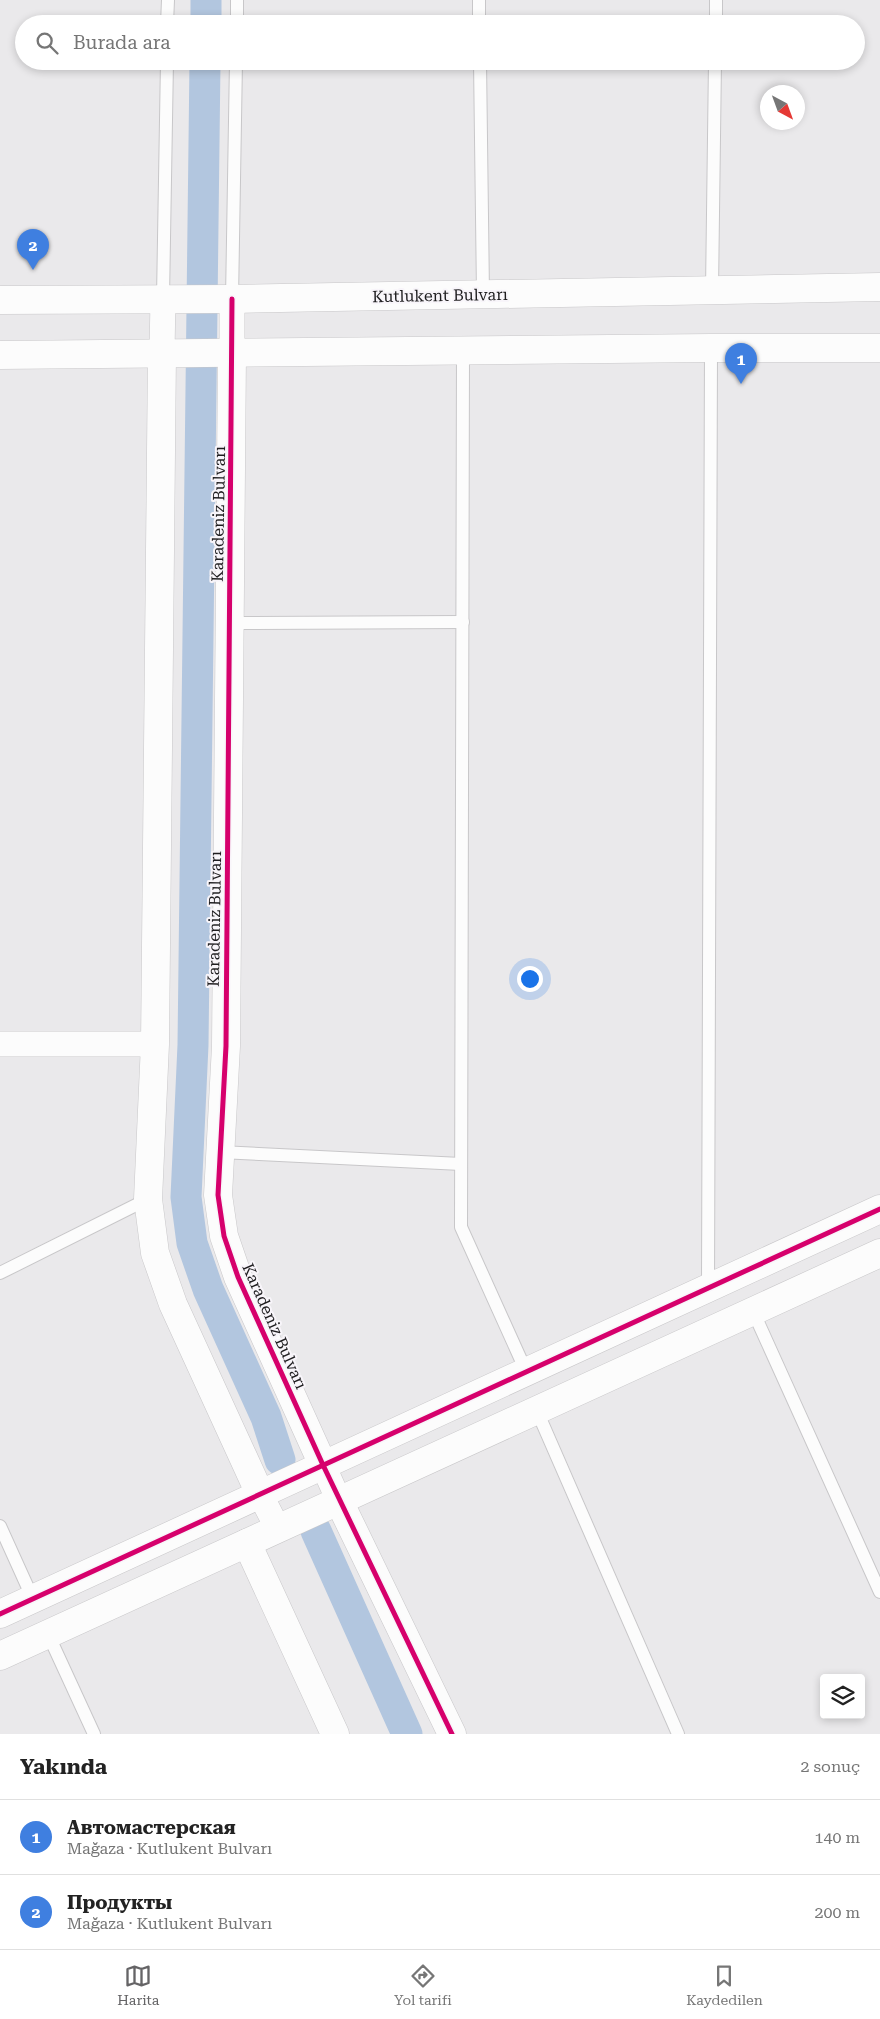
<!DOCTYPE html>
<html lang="tr">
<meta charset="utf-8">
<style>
:root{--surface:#fff;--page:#f2f2f2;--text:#222;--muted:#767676;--line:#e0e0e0;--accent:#656466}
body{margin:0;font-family:"Roboto Serif",serif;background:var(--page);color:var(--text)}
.controls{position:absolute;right:15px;bottom:15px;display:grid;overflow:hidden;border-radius:5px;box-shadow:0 2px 8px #0003}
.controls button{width:45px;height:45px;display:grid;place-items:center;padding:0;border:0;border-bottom:1px solid var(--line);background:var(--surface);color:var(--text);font:25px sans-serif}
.compass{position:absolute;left:760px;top:85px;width:45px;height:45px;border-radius:50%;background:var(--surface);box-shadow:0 2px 8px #0003;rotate:139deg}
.you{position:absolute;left:529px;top:978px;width:18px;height:18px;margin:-12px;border:4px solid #fff;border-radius:50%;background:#1a73e8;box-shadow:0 0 0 8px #1a73e833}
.badge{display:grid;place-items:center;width:32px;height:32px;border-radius:50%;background:var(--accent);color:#fff;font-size:16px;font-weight:700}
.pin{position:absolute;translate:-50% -41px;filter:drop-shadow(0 1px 2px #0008)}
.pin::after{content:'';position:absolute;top:26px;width:18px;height:15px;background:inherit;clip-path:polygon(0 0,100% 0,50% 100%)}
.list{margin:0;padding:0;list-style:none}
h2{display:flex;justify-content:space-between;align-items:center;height:65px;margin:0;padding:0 20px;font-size:21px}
h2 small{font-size:16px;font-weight:400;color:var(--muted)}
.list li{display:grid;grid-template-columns:32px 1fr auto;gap:15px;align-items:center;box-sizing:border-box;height:75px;padding:0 20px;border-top:1px solid var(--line)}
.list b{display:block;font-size:19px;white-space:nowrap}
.list p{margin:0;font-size:16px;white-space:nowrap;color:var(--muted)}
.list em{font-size:16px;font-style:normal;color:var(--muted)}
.icon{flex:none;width:28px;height:28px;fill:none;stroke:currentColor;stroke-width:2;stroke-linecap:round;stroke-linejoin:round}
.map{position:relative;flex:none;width:880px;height:1734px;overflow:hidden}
.search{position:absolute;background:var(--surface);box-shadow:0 2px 8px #0003;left:15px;right:15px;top:15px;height:55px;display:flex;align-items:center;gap:12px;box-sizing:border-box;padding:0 18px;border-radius:28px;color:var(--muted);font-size:19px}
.sheet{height:215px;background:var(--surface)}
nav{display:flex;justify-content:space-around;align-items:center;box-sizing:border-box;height:70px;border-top:1px solid var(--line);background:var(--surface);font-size:14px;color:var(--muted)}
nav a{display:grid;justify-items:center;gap:2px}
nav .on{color:var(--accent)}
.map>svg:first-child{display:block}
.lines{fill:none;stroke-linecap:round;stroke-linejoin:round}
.canal{stroke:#b2c6df;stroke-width:31}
.lane-casing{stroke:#c8c7c9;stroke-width:14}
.street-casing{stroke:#c8c7c9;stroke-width:26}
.secondary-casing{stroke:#c8c7c9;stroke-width:29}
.lane{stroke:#fcfcfc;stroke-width:12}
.street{stroke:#fcfcfc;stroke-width:25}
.secondary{stroke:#fcfcfc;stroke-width:28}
.cycleway-casing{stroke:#f8f5fa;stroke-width:8}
.cycleway{stroke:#d6006c;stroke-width:5}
.labels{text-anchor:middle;stroke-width:4;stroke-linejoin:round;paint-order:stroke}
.street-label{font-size:16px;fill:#1e1d1f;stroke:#f8f5fa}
</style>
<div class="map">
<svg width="880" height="1734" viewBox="0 0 880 1734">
<rect width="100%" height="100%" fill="#eae9eb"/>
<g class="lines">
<g class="canal">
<polyline points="206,24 206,0"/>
<polyline points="205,61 193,1045 186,1197 192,1243 208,1289 266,1417 280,1460"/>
<polyline points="316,1531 407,1734"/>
</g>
<g class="lane-casing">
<g id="lane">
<polyline points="479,0 479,24"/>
<polyline points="167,24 168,0"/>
<polyline points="237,24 237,0"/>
<polyline points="716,24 716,0"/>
<polyline points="480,61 483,294"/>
<polyline points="712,290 715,61"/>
<polyline points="163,298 167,61"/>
<polyline points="232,299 236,61"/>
<polyline points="463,351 461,1227 526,1371"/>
<polyline points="230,623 463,622"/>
<polyline points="220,1152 461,1164"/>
<polyline points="0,1273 148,1199"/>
<polyline points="708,1288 711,348"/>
<polyline points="753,1311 880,1592"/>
<polyline points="537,1411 678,1734"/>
<polyline points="0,1526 33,1599"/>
<polyline points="48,1634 94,1734"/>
</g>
</g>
<g class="street-casing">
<g id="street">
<polyline points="162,353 163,298"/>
<polyline points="232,353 232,299"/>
<polyline points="0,1044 155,1044"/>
<polyline points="323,1465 339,1501"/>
<polyline points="260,1494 278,1529"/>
</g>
</g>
<g class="secondary-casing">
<g id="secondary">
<polyline points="0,300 232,299 880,287"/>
<polyline points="162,353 155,1044 148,1199 155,1253 173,1304 260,1494"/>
<polyline points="232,353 226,1046 218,1195 224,1236 238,1277 323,1465"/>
<polyline points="0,355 711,348 880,348"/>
<polyline points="339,1501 452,1734"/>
<polyline points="247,1543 335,1734"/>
<polyline points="0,1614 880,1209"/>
<polyline points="0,1656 880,1253"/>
</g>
</g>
<use href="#lane" class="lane"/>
<use href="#street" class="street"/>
<use href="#secondary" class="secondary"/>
<g class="cycleway-casing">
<g id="cycleway">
<polyline points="232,299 226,1046 218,1195 224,1236 238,1277 323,1465 452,1734"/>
<polyline points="0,1614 880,1209"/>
</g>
</g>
<use href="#cycleway" class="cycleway"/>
</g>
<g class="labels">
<g class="street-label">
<text transform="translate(440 295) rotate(-1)" y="6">Kutlukent Bulvarı</text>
<text transform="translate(218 514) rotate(-89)" y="6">Karadeniz Bulvarı</text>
<text transform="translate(214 919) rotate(-89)" y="6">Karadeniz Bulvarı</text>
<text transform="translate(275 1326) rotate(66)" y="6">Karadeniz Bulvarı</text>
</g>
</g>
</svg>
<div class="controls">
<button><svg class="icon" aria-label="layers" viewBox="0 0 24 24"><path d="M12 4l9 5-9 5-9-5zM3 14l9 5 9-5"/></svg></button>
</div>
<svg class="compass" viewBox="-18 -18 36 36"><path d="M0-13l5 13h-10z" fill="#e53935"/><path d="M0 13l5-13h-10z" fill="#767676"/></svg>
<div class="you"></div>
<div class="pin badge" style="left:741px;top:384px;background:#3f7fe0">1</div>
<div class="pin badge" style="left:33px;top:270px;background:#3f7fe0">2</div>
<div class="search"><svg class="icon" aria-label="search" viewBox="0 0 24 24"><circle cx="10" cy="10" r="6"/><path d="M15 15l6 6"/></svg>Burada ara</div>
</div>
<section class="sheet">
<h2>Yakında<small>2 sonuç</small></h2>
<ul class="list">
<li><span class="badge" style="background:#3f7fe0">1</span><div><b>Автомастерская</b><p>Mağaza · Kutlukent Bulvarı</p></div><em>140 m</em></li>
<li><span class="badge" style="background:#3f7fe0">2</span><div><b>Продукты</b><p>Mağaza · Kutlukent Bulvarı</p></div><em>200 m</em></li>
</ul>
</section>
<nav>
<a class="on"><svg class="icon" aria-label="map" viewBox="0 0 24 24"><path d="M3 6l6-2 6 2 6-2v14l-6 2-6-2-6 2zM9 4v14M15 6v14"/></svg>Harita</a>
<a><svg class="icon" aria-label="directions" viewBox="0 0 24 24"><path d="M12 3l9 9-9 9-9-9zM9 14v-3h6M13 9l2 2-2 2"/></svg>Yol tarifi</a>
<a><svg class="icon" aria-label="saved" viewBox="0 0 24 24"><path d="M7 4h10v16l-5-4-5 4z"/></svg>Kaydedilen</a>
</nav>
